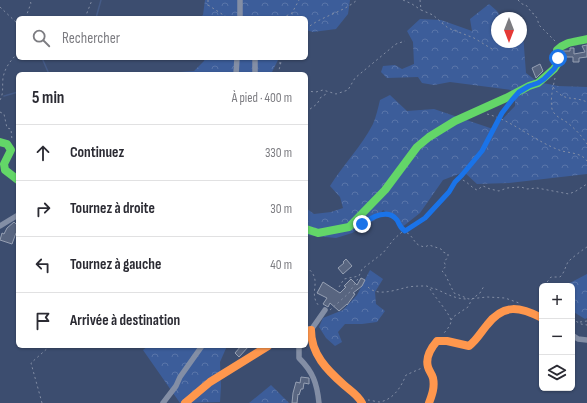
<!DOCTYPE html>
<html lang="fr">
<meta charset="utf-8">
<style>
:root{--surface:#fff;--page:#f2f2f3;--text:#2b2b33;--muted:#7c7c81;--line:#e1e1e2}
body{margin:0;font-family:"Sofia Sans Condensed",sans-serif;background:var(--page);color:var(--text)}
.controls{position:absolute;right:12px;bottom:12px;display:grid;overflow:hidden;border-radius:6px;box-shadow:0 1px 3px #0004}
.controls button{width:36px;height:36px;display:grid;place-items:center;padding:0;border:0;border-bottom:1px solid var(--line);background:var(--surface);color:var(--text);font:20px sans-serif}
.compass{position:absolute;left:491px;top:12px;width:36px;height:36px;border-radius:50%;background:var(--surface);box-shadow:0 1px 3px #0004;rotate:180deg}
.stop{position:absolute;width:12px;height:12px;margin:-9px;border:3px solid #1a73e8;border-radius:50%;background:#fff}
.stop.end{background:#1a73e8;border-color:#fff;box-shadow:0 1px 4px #0008}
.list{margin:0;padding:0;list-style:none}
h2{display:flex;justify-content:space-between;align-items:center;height:52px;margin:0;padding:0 16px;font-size:17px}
h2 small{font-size:13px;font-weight:400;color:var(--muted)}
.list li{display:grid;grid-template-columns:26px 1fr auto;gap:12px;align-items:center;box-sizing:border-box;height:56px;padding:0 16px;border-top:1px solid var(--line)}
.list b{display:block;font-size:15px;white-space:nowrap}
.list em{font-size:13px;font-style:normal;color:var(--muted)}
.icon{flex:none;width:22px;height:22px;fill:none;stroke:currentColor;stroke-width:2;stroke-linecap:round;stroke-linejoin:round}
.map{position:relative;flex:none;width:587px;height:403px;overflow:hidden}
.search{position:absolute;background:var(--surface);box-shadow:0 1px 3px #0004;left:16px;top:16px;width:292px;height:44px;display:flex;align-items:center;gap:10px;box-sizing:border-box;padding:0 14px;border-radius:6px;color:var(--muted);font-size:15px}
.panel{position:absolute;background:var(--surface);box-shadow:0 1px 3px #0004;left:16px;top:72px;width:292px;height:276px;border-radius:6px}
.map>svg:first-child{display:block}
.forest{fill:url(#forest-crowns)}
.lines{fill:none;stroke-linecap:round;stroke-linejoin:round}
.stream{stroke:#455b87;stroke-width:1.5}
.building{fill:#586580;stroke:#96a0b3}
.path{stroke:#838ea5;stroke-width:1;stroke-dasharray:2 3;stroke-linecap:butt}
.street{stroke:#838ea5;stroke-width:5.5}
.fast{stroke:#63d668;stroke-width:8}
.slow{stroke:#ff974d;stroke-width:8}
.route{stroke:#1a73e8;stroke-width:5}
</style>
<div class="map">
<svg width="587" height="403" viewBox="0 0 587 403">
<defs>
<pattern id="forest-crowns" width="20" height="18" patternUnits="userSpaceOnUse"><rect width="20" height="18" fill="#3c5d9a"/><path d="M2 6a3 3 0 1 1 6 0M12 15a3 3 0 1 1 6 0" fill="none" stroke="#5975a9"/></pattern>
</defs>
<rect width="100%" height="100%" fill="#3c4d6f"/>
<g class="forest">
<polygon points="205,0 350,0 348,14 336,29 313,32 306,30 306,18 199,18 203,15"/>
<path d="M489,4L497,11L502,18H497V42H521V29L523,34L526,73L538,82L558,86L587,87V174L509,183L477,184L464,172L443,180L420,213L401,228L391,215L383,210L375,220L352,233L336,238L306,235V208L314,214L331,212L343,208L340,197L330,186C343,165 361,147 373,124C376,117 378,108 380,100L390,95L407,111L434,109L493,129L515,106V96L511,90L450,82L434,85L422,83L418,77L387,78L381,72L383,66L395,65L402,69L414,64L413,42L407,31L420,19L441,20L472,31L470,19Z"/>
<polygon points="205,58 279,58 271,74 165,74 165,73 194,71 204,61"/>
<polygon points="370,270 383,279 375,292 376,304 385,311 377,322 362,324 345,324 338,332 342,342 335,346 326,338 319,327 323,318 343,310 357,295"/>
<polygon points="587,274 587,318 585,319 572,311 572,286 564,286"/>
<polygon points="148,346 227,346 220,362 221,386 220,402 180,403 143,350"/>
<polygon points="271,385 289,403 249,403"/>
</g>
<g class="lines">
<g class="stream">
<polyline points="96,18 101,0"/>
<polyline points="42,58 49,74"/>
<polyline points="4,96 18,92"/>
</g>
</g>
<g class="building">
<polygon points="587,45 587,57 579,58 579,62 573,62 573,57 564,57 563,62 563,51 570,51 570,48 574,48 574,54 585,52 582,46"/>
<polygon points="540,64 543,71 536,78 532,68"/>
<polygon points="14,222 18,226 18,235 16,233 12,244 0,240 2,233 4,234 7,228"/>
<polygon points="346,259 352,266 343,274 338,268 344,263 343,262"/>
<polygon points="361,278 365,280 362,286 353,293 355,294 347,305 347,304 339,311 330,303 328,307 323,304 327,298 317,293 323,282 340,293 346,287 344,286 351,279 357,285"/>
<polygon points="241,346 249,346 239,357 235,353"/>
<polygon points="301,377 309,378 309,384 304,383 303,389 301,389 299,395 298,394 297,403 292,403 293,393 296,382 300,383"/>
</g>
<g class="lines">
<g class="path">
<polyline points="208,0 208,5 228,18"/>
<polyline points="403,0 412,4 421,10"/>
<polyline points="420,0 421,10 433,15 448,28 474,38 492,49"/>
<polyline points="518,0 522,4 526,5 532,13 534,14 537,18 539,25 556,42"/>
<polyline points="0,7 18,24"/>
<polyline points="28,18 27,14 31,3 29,0"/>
<polyline points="85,18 92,0"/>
<polyline points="282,18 292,13 299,0"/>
<polyline points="290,18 292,13"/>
<path d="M306,29C321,16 342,13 357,0"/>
<polyline points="280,64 280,58"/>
<polyline points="278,74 282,58"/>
<path d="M555,78C553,87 550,99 552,109C554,116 562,119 568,123C575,129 582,136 587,144"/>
<path d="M553,87C565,103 571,95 587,102"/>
<polyline points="306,91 316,92 323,90 336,94 348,90 355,78 396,44 405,41"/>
<path d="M0,100C4,93 2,86 3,78C5,67 11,60 18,53"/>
<polyline points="0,112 4,114 7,128 11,129 12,140"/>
<polyline points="306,112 317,104 321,97 328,93"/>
<path d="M487,114C514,121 535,142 562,151C570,153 582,153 587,161"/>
<path d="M458,179C466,179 470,187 477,190L483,186L490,189L499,191L507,188L521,187L527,189L537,188L569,194L576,191L587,184"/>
<path d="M363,223C371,218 386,209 395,217C399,221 398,225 401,228C403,231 406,232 409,234C416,241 414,245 425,247L429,245L441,249L443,252L448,254V257L444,262L446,266L442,271L445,274L454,293L469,299L487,297L505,298L519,303"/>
<path d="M306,267C325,280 306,293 320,307"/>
<path d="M544,286L551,277H560C565,272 565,267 568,262C569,260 585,248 587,247"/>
<polyline points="339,287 344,279 359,276 362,269 383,253 394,239 402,232 408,230 425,218 449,192 455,182 462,175 482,151 488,138 493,131 494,127 508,105"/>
<path d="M368,287C377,296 392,291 404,288C411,286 419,286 427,286C431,289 434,288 438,290C449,295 456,299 468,299"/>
<path d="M430,289C434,296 451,315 451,321C451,325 446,331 443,334"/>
<polyline points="330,310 349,293 359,277"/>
<polyline points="572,319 581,324 587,325"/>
<polyline points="451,320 453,317 468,307 472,299 480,293 484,286"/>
<polyline points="580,322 587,321"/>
<path d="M368,400C371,400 376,402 380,402C394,399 401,387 406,375L422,368"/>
<polyline points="42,403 31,363 50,346"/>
</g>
<g class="street">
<polyline points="240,18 240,0"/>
<polyline points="255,58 255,74"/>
<polyline points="236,74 237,58"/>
<polyline points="0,226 18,215"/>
<polyline points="306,328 311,330 325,310"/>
<polyline points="572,335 578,339 587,340"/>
<path d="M299,346V358C313,372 317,383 319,403"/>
<polyline points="163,403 176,386 180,377 202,346"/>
</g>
<g class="fast">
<polyline points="0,142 7,144 11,150 4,164 5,170 18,180"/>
<path d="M306,229L318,233L349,227L385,190L417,147L429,137L455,121L506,98L529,86L538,83L554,69L558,63L557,50C566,41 576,42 587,39"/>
</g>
<g class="slow">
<path d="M311,330C311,354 327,370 344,385C351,391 358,395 362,403"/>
<polyline points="185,403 210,382 268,346"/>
<path d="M429,403C432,395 435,387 433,378C432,374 429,371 428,367C425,357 431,348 437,341H447L469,346C477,340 481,332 487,325C504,303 520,307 542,318"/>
</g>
</g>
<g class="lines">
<path class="route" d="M362,224C372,217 388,208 397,220C400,225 400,228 405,231L425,218L449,192L455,182L462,175L482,151L502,113L512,100L519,92L529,86L538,83L544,79L554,69L558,63V58"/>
</g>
</svg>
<div class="controls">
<button>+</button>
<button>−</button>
<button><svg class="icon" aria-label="layers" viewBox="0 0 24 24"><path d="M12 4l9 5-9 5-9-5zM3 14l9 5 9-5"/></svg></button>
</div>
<svg class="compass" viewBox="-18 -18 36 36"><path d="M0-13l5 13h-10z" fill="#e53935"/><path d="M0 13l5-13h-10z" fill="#7c7c81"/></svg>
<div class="stop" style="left:558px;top:58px"></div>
<div class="stop end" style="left:362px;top:224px"></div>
<div class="search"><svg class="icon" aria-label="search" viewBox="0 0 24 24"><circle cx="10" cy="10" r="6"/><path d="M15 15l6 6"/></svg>Rechercher</div>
<section class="panel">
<h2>5 min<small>À pied · 400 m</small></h2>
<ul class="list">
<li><svg class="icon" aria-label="ahead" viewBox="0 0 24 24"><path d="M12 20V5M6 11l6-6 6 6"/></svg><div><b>Continuez</b></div><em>330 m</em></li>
<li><svg class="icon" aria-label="right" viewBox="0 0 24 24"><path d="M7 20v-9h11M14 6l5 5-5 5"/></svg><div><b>Tournez à droite</b></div><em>30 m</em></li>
<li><svg class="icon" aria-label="left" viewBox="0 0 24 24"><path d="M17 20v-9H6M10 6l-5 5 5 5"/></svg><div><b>Tournez à gauche</b></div><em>40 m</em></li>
<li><svg class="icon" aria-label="arrive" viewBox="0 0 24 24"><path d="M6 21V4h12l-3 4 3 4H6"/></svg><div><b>Arrivée à destination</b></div></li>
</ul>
</section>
</div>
